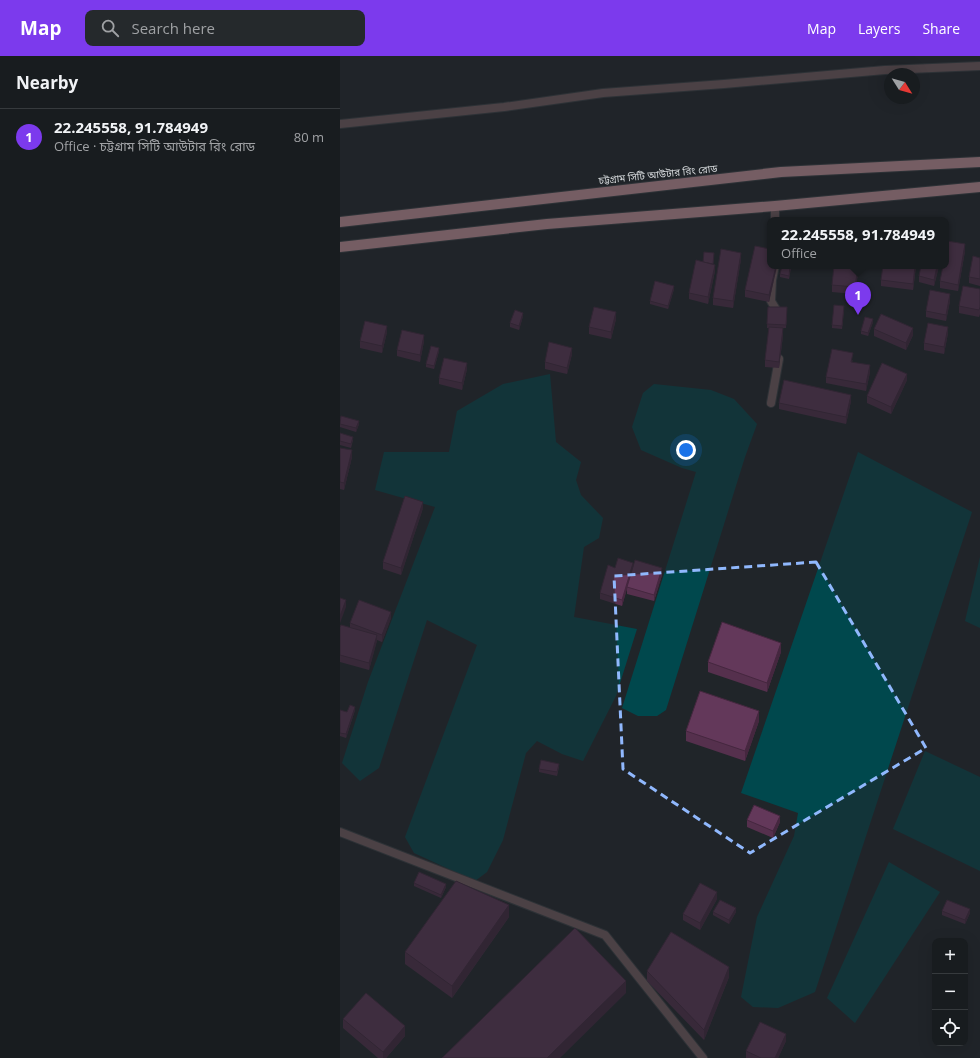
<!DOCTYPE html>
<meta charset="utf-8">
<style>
:root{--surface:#181c1f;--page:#25292c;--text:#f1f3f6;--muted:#9fa1a4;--line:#363a3d;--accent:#7c3aed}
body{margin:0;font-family:"Open Sans","Noto Sans Bengali",sans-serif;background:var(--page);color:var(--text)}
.controls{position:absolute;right:12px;bottom:12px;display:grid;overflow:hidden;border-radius:8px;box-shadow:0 4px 16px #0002}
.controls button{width:36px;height:36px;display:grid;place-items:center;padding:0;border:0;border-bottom:1px solid var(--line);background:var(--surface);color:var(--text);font:20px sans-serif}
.compass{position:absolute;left:544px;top:12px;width:36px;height:36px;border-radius:50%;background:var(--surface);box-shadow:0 4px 16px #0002;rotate:127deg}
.you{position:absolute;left:346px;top:394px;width:14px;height:14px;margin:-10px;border:3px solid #fff;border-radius:50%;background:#1a73e8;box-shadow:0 0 0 6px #1a73e833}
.badge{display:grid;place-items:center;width:26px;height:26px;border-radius:50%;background:var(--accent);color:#fff;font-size:13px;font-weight:700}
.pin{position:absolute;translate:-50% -33px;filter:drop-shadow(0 1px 2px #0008)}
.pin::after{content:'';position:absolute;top:21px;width:14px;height:12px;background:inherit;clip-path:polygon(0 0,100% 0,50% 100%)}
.popup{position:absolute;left:427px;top:161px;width:182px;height:52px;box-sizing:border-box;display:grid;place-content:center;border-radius:8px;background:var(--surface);filter:drop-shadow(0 1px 3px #0005);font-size:13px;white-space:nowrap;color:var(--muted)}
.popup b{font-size:15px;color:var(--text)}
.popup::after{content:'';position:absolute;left:50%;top:100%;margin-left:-8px;border:8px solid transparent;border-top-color:var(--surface)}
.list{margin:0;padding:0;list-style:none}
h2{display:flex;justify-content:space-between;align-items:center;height:52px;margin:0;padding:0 16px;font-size:17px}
h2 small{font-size:13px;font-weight:400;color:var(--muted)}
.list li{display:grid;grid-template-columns:26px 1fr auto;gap:12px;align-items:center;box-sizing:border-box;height:56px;padding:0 16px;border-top:1px solid var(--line)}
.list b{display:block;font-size:15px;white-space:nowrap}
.list p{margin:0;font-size:13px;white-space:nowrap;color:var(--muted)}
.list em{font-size:13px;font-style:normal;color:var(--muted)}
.icon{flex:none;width:22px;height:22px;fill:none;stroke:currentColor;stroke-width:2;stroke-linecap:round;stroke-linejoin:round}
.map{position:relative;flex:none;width:640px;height:1002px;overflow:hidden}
header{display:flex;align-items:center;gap:24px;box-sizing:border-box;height:56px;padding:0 20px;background:var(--accent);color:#fff}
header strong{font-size:19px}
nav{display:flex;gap:22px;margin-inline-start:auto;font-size:14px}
.search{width:280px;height:36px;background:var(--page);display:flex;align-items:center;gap:10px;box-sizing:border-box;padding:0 14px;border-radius:8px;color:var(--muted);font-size:15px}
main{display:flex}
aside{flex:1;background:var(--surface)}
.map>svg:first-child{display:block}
.water{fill:#00484d}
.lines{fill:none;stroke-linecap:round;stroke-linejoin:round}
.street-casing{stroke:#3d4246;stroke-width:10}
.primary-casing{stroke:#3d4246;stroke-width:12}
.street{stroke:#7f6466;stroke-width:8}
.primary{stroke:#dba3a9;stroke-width:10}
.wall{fill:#55304d}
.shaded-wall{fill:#45273f}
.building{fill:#63385a;stroke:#45273f}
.marked{fill:none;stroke:#90b8fd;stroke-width:3;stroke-dasharray:8 5;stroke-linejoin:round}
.labels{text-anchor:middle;stroke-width:3;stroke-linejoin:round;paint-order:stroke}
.street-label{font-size:10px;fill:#d6d9dc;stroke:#202529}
</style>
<header>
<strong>Map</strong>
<div class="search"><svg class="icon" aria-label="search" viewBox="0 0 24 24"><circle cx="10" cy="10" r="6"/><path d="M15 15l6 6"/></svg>Search here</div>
<nav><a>Map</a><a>Layers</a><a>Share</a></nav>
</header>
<main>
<aside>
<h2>Nearby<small></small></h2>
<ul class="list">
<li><span class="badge">1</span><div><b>22.245558, 91.784949</b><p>Office · চট্টগ্রাম সিটি আউটার রিং রোড</p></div><em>80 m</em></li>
</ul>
</aside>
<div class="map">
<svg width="640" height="1002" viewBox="0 0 640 1002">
<rect width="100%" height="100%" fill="#202529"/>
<g class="water">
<polygon points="210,318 216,386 241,406 236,424 241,439 263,462 259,482 244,491 234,561 297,573 276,640 243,705 222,698 197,685 186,697 163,784 147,816 135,825 74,797 65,781 137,589 87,564 39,712 20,725 2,707 28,626 95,451 35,434 44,396 109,396 117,355 163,328"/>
<polygon points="314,328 371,334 394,343 417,368 405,401 326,654 317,660 298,660 282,652 356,416 342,412 301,394 292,371 303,337"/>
<polygon points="518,396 632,456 475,936 438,952 413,951 401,941 417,861 454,780 458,757 401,737"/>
<polygon points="640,501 640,572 625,565"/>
<polygon points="585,695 640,721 640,815 553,773"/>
<polygon points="549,806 600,836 515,967 487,942"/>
</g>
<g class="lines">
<g class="street-casing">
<g id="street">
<polyline points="0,68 164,51 263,37 384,28 545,14 640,10"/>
<polyline points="435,164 435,150"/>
<polyline points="435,210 432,224 431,245 440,260"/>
<polyline points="431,347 439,303"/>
<polyline points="0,776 265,879 363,1002"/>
</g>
</g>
<g class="primary-casing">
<g id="primary">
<polyline points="0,166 441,116 640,106"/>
<polyline points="0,191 207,168 435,150 640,131"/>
</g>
</g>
<use href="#street" class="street"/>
<use href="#primary" class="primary"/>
</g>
<g class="wall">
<polygon points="625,195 618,235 600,232 600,225"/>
<polygon points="374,200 373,208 375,215 368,248 349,243 349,237 363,206"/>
<polygon points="640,202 640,230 629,227 629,221"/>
<polygon points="401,203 393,252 373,249 373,242"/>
<polygon points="430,210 437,210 429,246 405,241 405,234"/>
<polygon points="519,210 515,238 492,236 492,229"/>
<polygon points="576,210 573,234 541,230 541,224"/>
<polygon points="599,210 594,230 579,226 579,220"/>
<polygon points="451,212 449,223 440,221 440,218"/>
<polygon points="334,233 328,253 310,248 310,245"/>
<polygon points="640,233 640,258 639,261 619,257 619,250"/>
<polygon points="610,245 606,265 586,261 586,255"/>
<polygon points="428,251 447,251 446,272 442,272 443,279 439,312 425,311 425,304 429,272 427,272"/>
<polygon points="504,253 502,273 492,272 492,269"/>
<polygon points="183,260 179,274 170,271 170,267"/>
<polygon points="276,263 271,283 249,278 249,271"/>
<polygon points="533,266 528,280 521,278 521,275"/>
<polygon points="534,273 573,279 566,294 534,280"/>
<polygon points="47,276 42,297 20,292 20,285"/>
<polygon points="608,277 604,298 584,294 584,287"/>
<polygon points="84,285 80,306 57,300 57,294"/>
<polygon points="99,295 94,313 86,311 86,308"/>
<polygon points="232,298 227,318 205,313 205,306"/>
<polygon points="513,304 512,306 530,316 526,335 486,327 486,321"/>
<polygon points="127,313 122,334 99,328 99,322"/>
<polygon points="567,324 551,358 527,347 527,340"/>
<polygon points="511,345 506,368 439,353 439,347"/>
<polygon points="0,362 19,368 16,376 0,371"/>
<polygon points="0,377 13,384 11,392 0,389"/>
<polygon points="0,392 12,401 4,434 0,433"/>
<polygon points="83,452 61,519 43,513 43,506"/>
<polygon points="293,511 322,519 314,545 287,538 287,532 282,550 260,543 260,537 275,512"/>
<polygon points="51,562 42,586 37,584 29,614 0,606 0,571 10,572 10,567"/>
<polygon points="441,596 427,636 368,616 368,606"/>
<polygon points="0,654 7,656 15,654 6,682 0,680"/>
<polygon points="419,665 405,705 346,685 346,675"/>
<polygon points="219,711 217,720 199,716 199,713"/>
<polygon points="407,764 440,766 433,782 407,771"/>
<polygon points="74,827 106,831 101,842 74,830"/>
<polygon points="377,843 360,874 343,864 343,858"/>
<polygon points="602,855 630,857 625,868 602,859"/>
<polygon points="373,856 396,856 389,868 373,859"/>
<polygon points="169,861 112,942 65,908 65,896"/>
<polygon points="307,915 389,921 364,984 307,925"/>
<polygon points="3,963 65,980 46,1002 38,1002 3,972"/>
<polygon points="446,985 438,1002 406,1002 406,995"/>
</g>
<g class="shaded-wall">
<polygon points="625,188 625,195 618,235 618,229"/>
<polygon points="401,197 401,203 393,252 393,245"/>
<polygon points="375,209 375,215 368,248 368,241"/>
<polygon points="436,210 437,210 429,246 429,239"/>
<polygon points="518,210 519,210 515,238 515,231"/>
<polygon points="575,210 576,210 573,234 573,228"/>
<polygon points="597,210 599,210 594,230 594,224"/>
<polygon points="334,230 334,233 328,253 328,250"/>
<polygon points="610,238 610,245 606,265 606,259"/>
<polygon points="276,256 276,263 271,283 271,276"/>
<polygon points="183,257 183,260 179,274 179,270"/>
<polygon points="533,263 533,266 528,280 528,277"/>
<polygon points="47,270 47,276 42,297 42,290"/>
<polygon points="608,271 608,277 604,298 604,291"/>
<polygon points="443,272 443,279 439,312 439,306"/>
<polygon points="573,272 573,279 566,294 566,287"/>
<polygon points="84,279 84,285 80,306 80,299"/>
<polygon points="99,292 99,295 94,313 94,310"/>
<polygon points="232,292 232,298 227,318 227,312"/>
<polygon points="127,307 127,313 122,334 122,327"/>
<polygon points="530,309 530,316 526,335 526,328"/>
<polygon points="567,318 567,324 551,358 551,351"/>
<polygon points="511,339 511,345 506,368 506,361"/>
<polygon points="19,365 19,368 16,376 16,372"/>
<polygon points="12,394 12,401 4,434 4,427"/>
<polygon points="83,446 83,452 61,519 61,512"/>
<polygon points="293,507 293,513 282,550 282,544"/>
<polygon points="322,512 322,519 314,545 314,539"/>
<polygon points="6,544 6,551 0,567 0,560"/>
<polygon points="51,556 51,562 42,586 42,579"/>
<polygon points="37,579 37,585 29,614 29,607"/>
<polygon points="441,587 441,596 427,636 427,627"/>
<polygon points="15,651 15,654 6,682 6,678"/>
<polygon points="419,655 419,665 405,705 405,695"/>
<polygon points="440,760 440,766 433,782 433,775"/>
<polygon points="106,828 106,831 101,842 101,839"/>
<polygon points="377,836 377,843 360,874 360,867"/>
<polygon points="169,849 169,861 112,942 112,930"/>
<polygon points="396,852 396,856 389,868 389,864"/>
<polygon points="630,853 630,857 625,868 625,864"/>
<polygon points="389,911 389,921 364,984 364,974"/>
<polygon points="286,925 286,937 220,1002 207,1002"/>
<polygon points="65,970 65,980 46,1002 43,1002 43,996"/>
<polygon points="446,978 446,985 438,1002 435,1002"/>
</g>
<g class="building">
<polygon points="607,185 625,188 618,229 600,225 603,210 606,210 606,191"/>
<polygon points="415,190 430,193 430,210 436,210 429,239 405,234"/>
<polygon points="381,193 401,197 393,245 373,242"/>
<polygon points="364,196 374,197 373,208 363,206"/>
<polygon points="633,200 640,202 640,223 629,221"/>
<polygon points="356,204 375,209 368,241 349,237"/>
<polygon points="442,210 450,210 449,220 440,218"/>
<polygon points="494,210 518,210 515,231 492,229"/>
<polygon points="543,210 575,210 573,228 541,224"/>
<polygon points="581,210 597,210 594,224 579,220"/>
<polygon points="315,225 334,230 328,250 310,245"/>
<polygon points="623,230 640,233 640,251 639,254 619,250"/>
<polygon points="590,234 610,238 606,259 586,255"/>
<polygon points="494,249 504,250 502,270 492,269"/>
<polygon points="254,251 276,256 271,276 249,271"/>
<polygon points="428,251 447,251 446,269 427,268"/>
<polygon points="175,254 183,257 179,270 170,267"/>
<polygon points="541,258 573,272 566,287 534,273"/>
<polygon points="525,261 533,263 528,277 521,275"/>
<polygon points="25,265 47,270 42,290 20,285"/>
<polygon points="588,267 608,271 604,291 584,287"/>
<polygon points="429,271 443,272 439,306 425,304"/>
<polygon points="62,274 84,279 80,299 57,294"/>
<polygon points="209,286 232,292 227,312 205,306"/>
<polygon points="91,290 99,292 94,310 86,308"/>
<polygon points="492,293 513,297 511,306 530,309 526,328 486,321"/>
<polygon points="104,302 127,307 122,327 99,322"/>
<polygon points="542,307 567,318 551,351 527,340"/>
<polygon points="444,324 511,339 506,361 439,347"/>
<polygon points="1,360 19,365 16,372 0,368"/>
<polygon points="0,377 13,381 11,388 0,385"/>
<polygon points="0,392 12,394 4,427 0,426"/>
<polygon points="65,440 83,446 61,512 43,506"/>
<polygon points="278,502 293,507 282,544 260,537 268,509 275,512"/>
<polygon points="295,504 322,512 314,539 287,531"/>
<polygon points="0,542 6,544 0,560"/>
<polygon points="19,544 51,556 42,579 10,567"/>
<polygon points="382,566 441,587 427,627 368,606"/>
<polygon points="1,569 37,579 29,607 0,599 0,571"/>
<polygon points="360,635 419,655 405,695 346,675"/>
<polygon points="10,649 15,651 6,678 0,677 0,654 7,656"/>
<polygon points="201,704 219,708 217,716 199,713"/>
<polygon points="414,749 440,760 433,775 407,764"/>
<polygon points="79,816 106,828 101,839 74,827"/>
<polygon points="116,825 169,849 112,930 65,896"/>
<polygon points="360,827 377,836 360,867 343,858"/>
<polygon points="380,844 396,852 389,864 373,856"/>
<polygon points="607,844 630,853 625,864 602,855"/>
<polygon points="235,872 286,925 207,1002 102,1002"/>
<polygon points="331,876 389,911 364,974 307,915"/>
<polygon points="26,937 65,970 43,996 3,963"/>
<polygon points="420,966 446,978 435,1002 421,1002 406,995"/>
</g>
<path d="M0 0H640V1002H0ZM476,506L586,692L410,797L283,713L274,520Z" fill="#202529" fill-opacity=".55" fill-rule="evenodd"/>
<path class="marked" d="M476,506L586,692L410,797L283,713L274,520Z"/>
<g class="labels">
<g class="street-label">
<text transform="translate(318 118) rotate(-6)" y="4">চট্টগ্রাম সিটি আউটার রিং রোড</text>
</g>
</g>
</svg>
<div class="controls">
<button>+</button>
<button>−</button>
<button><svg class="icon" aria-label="locate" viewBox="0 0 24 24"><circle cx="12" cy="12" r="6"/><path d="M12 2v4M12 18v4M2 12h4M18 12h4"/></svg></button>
</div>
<svg class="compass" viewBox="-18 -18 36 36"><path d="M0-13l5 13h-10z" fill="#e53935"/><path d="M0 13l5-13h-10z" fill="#9fa1a4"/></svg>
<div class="you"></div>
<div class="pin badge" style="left:518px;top:259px">1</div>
<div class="popup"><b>22.245558, 91.784949</b>Office</div>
</div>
</main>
